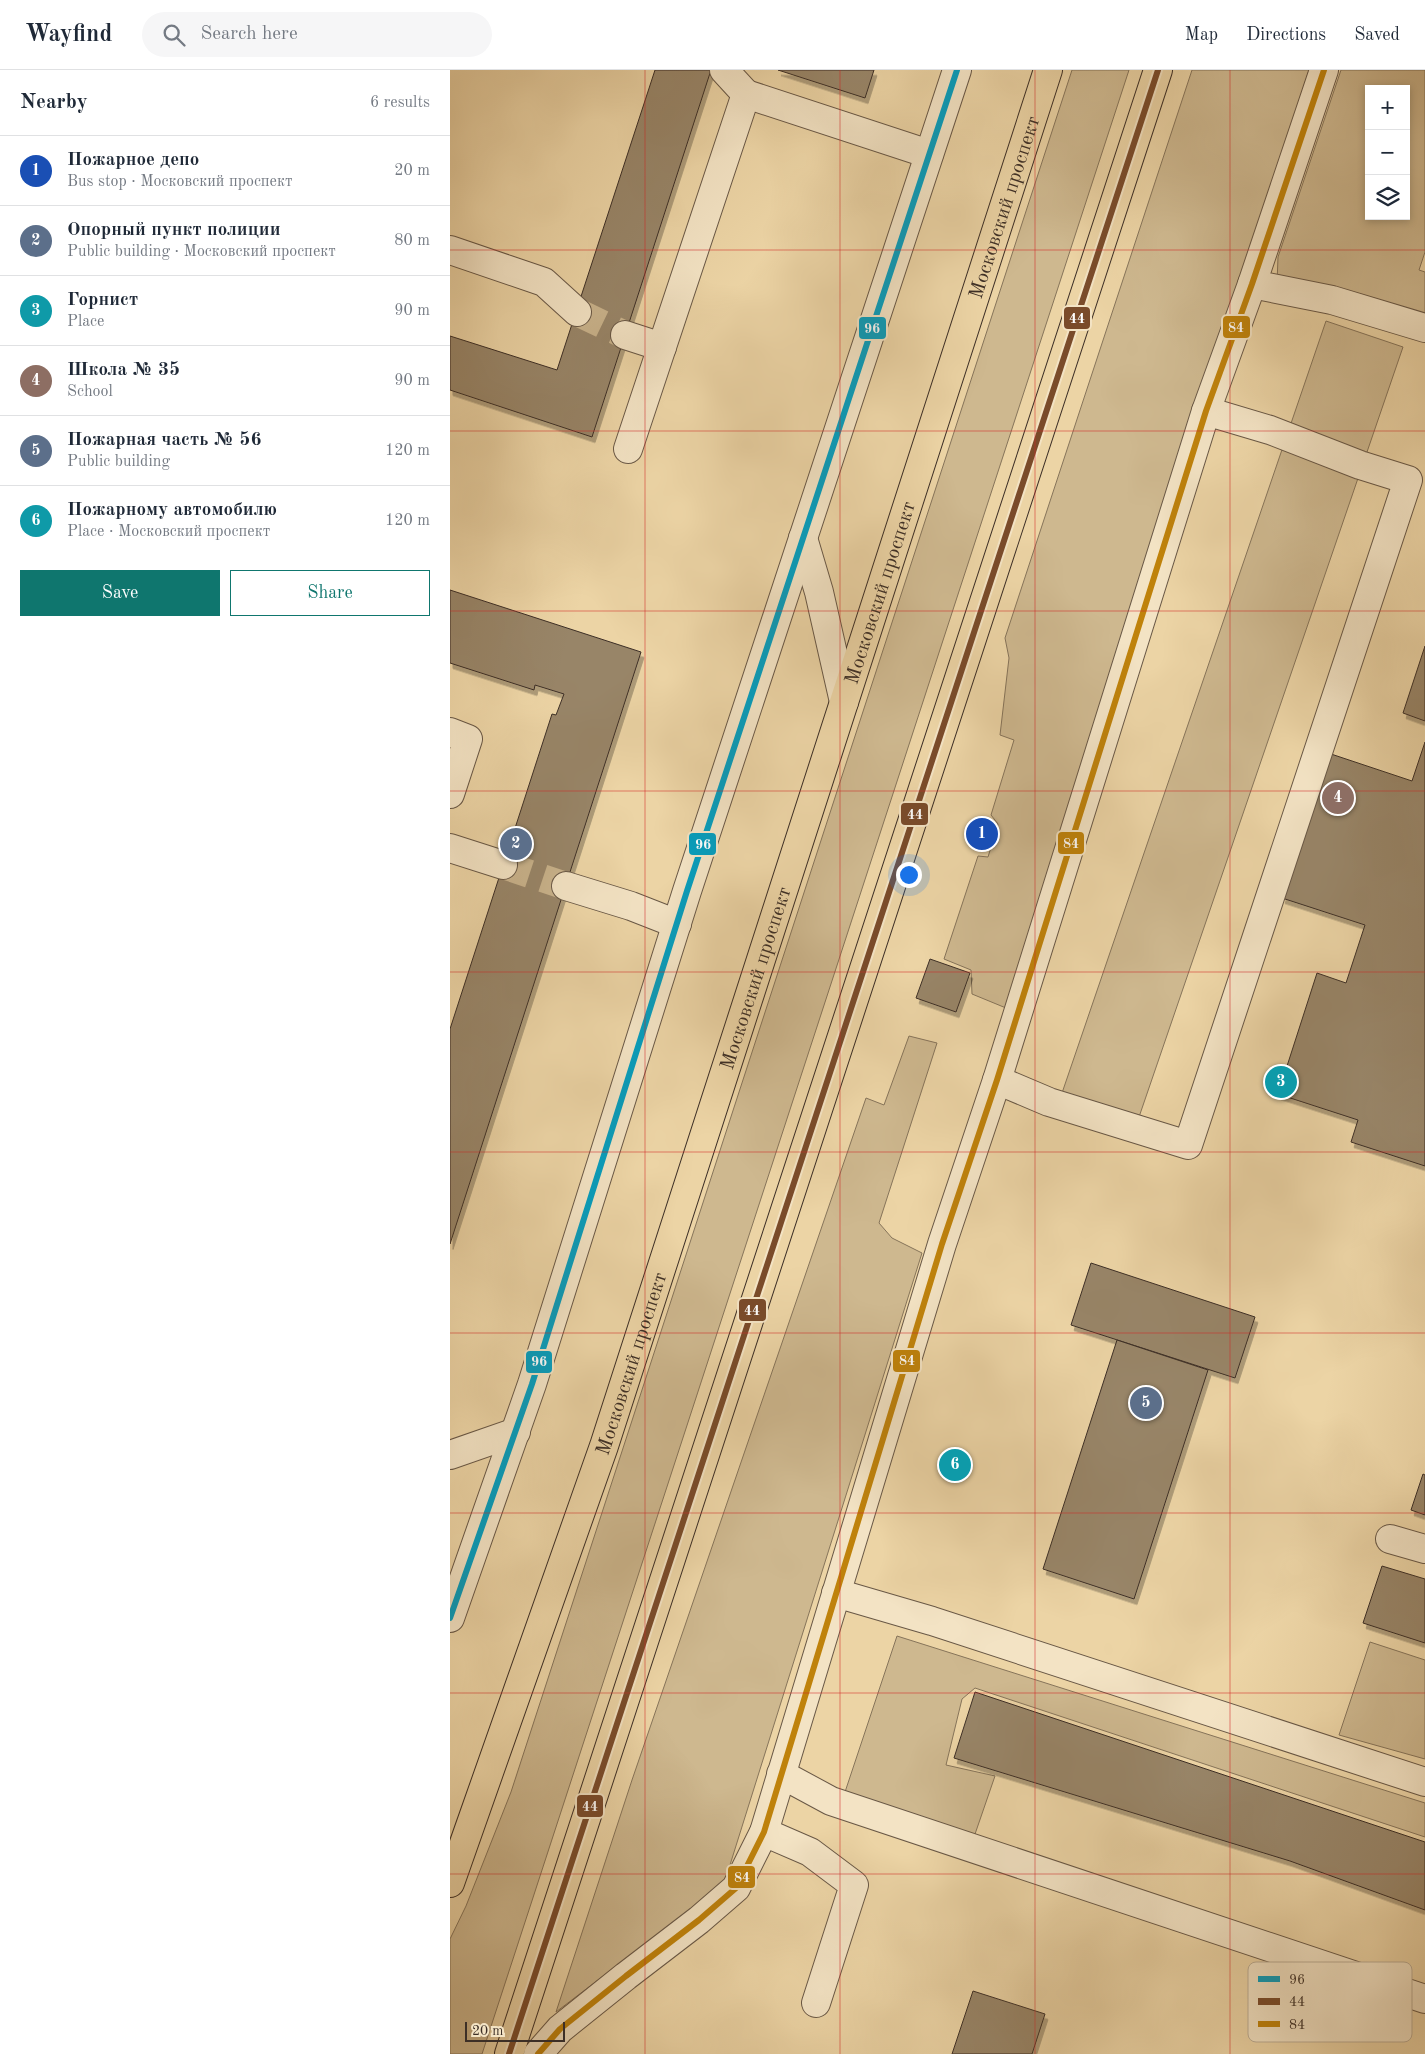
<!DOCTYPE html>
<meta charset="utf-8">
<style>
:root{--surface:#fff;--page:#f6f6f7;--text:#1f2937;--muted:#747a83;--line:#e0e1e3;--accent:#0f766e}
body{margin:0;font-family:"Old Standard TT",serif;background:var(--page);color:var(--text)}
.controls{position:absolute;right:15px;top:15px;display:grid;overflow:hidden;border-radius:0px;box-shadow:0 2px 8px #0003}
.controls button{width:45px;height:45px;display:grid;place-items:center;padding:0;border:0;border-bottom:1px solid var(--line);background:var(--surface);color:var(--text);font:25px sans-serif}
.scale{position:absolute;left:15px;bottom:12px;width:100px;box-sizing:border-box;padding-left:5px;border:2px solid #3d2f26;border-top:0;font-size:14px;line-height:18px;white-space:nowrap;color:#3d2f26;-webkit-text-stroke:4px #f3e3c4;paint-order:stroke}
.you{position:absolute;left:458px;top:804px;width:18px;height:18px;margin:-12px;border:4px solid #fff;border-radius:50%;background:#1a73e8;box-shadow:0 0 0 8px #1a73e833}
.badge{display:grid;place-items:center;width:32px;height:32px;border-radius:50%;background:var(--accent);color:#fff;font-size:16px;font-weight:700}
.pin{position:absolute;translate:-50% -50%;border:2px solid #fff;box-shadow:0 1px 5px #0006}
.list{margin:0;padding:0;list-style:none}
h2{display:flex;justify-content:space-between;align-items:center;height:65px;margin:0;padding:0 20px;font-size:21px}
h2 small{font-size:16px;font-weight:400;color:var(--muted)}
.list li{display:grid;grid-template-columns:32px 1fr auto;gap:15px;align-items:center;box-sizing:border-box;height:70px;padding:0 20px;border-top:1px solid var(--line)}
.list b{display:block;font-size:19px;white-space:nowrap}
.list p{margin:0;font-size:16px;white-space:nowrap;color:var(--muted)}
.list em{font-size:16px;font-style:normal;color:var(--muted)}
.actions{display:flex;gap:10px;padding:15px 20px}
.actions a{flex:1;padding:11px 0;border:1px solid var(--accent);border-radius:0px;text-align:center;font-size:18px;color:var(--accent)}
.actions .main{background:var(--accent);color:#fff}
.icon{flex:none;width:28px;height:28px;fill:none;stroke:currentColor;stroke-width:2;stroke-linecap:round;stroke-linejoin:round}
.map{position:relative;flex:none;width:975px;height:1984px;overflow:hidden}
header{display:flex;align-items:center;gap:30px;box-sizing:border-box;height:70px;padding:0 25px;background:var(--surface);border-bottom:1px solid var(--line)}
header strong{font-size:24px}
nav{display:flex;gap:28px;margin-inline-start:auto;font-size:18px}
.search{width:350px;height:45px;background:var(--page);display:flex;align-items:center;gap:12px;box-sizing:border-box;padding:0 18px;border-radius:28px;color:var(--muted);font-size:19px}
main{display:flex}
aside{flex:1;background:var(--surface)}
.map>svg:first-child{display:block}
.green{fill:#ceb88f;stroke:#86745a;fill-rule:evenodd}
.building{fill:#988568;stroke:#3d2f26;filter:url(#shadow)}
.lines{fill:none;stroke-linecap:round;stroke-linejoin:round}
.minor-tunnel{stroke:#c9b38c;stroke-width:28;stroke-dasharray:28 14;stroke-linecap:butt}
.minor-casing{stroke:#695846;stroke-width:30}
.major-casing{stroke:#3d2f26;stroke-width:30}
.minor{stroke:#f3e3c4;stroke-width:28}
.major{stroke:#ecd4a5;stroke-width:28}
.bus-1-casing{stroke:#f3e3c4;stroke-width:10}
.bus-2-casing{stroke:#f3e3c4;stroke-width:10}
.bus-3-casing{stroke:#f3e3c4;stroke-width:10}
.bus-1{stroke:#069dbd;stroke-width:6}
.bus-2{stroke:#7a4b2a;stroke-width:6}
.bus-3{stroke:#bf820b;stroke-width:6}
.grid{fill:none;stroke:#d62828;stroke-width:1;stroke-opacity:0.55}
.labels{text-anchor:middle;stroke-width:4;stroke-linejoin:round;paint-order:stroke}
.street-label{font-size:20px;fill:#3d2f26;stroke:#f3e3c4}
.key{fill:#f3e3c4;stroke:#bcad95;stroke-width:1}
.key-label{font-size:14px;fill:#3d2f26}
.line-badge{stroke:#f3e3c4;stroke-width:2}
.badge-label{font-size:14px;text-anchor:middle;font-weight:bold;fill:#fff}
</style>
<header>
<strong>Wayfind</strong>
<div class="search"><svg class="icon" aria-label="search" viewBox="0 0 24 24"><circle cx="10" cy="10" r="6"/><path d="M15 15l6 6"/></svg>Search here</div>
<nav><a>Map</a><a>Directions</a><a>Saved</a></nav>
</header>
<main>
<aside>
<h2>Nearby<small>6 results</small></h2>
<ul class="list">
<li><span class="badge" style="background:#1a4fb4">1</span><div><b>Пожарное депо</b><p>Bus stop · Московский проспект</p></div><em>20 m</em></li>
<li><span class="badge" style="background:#5c6f8a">2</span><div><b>Опорный пункт полиции</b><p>Public building · Московский проспект</p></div><em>80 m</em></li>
<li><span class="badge" style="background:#0f9aa8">3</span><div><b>Горнист</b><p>Place</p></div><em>90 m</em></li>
<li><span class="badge" style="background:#8d6e63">4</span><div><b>Школа № 35</b><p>School</p></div><em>90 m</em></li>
<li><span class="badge" style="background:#5c6f8a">5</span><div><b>Пожарная часть № 56</b><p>Public building</p></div><em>120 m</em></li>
<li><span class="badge" style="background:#0f9aa8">6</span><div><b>Пожарному автомобилю</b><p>Place · Московский проспект</p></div><em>120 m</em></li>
</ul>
<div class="actions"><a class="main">Save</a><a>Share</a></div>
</aside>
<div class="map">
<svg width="975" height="1984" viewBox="0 0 975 1984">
<defs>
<filter id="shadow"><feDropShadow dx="3" dy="5.5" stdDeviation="0" flood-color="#0004"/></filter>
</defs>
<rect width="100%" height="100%" fill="#ecd4a5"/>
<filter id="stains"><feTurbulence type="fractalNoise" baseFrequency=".004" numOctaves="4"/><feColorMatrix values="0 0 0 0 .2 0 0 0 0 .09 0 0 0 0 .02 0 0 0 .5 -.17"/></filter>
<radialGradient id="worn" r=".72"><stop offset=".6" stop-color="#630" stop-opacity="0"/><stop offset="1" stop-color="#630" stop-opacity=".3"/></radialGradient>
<g class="green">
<polygon points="622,0 679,0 32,1984 0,1984 0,1869 16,1836 61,1722"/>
<polygon points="742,0 859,0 556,938 522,924 521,900 494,889 528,786 538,787 548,754 541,745 564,670 550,665 559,588 555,568"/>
<path d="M891,0H975V182L969,200L975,202V254L827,214L828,187ZM919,19H956V146H919Z"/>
<polygon points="876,251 953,277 689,1047 612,1023"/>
<polygon points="459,966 487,973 429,1153 442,1168 472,1183 274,1814 106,1942 182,1710 416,1028 434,1035"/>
<polygon points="447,1566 975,1733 975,1767 525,1618 512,1629 496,1695 545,1706 524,1767 395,1722"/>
<polygon points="920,1572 975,1590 975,1689 889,1665"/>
</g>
<g class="building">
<polygon points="205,0 261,0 142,367 0,320 0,266 107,300"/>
<polygon points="328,0 424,0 415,28"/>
<polygon points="0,520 191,582 0,1174 0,959 102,644 106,645 114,624 85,615 84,620 0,593"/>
<polygon points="975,576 975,651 953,643"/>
<polygon points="975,672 975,1096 901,1072 908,1050 828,1024 867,903 896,913 915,855 832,828 881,684 962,711"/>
<polygon points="480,889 520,903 506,942 466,928"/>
<polygon points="641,1193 805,1247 785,1308 621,1255"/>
<polygon points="667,1270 758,1300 684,1529 593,1499"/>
<polygon points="973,1404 975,1405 975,1445 961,1440"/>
<polygon points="932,1496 975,1509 975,1573 913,1553"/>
<polygon points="525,1622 975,1772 975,1840 840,1791 504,1688"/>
<polygon points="523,1921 595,1944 582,1984 502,1984"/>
</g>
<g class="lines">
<g class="minor-tunnel">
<polyline points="127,242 175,265"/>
<polyline points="53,795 116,816"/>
</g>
<g class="minor-casing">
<g id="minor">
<polyline points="274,0 296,24"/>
<polyline points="0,180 94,212 127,242"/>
<polyline points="802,214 882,230 975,258"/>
<polyline points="175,265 212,277"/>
<polyline points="178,379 296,24 479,84"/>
<polyline points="353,468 369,522 394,632"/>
<polyline points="0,662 18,669 0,724"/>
<polyline points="0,778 53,795"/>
<polyline points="116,816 181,836 227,854"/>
<polyline points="547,1010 599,1032 738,1075 958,410 910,395 820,360 756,341"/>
<polyline points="0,1385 66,1362"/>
<polyline points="940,1469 975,1479"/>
<polyline points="386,1523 482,1551 975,1712"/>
<polyline points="0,1548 82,1314 237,821 507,0"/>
<polyline points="331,1704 381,1731 975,1929"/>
<polyline points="314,1762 360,1782 404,1815 366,1933"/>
<polyline points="88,1984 110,1959 176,1906 249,1850 286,1818 314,1762 492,1174 547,1010 756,341 802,214 874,0"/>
</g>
</g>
<g class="major-casing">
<g id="major">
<path id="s1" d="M0,1813L154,1376L598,0"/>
<polyline points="59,1984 708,0"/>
</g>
</g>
<use href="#minor" class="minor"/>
<use href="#major" class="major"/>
<g class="bus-1-casing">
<polyline id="bus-1" points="0,1548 82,1314 237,821 507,0"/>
</g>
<g class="bus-2-casing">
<polyline id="bus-2" points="59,1984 708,0"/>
</g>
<g class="bus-3-casing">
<polyline id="bus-3" points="88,1984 110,1959 176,1906 249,1850 286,1818 314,1762 492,1174 547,1010 756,341 802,214 874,0"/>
</g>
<use href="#bus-1" class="bus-1"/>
<use href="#bus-2" class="bus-2"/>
<use href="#bus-3" class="bus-3"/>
</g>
<path class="grid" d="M195,0V1984M390,0V1984M585,0V1984M780,0V1984M0,180H975M0,361H975M0,541H975M0,721H975M0,902H975M0,1082H975M0,1263H975M0,1443H975M0,1623H975M0,1804H975"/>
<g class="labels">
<g class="street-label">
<text dy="7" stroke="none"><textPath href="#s1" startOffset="1765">Московский проспект</textPath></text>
<text dy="7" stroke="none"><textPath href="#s1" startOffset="1360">Московский проспект</textPath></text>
<text dy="7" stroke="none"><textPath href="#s1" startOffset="955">Московский проспект</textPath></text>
<text dy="7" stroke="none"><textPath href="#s1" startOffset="550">Московский проспект</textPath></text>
</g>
</g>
<rect x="798" y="1892" width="164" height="80" rx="8" class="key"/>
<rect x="808" y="1906" width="22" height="6" fill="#069dbd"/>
<rect x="808" y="1928" width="22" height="7" fill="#7a4b2a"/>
<rect x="808" y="1951" width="22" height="6" fill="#bf820b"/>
<g class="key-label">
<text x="839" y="1914">96</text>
<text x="839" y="1936">44</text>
<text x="839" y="1959">84</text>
</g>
<g class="line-badge">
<rect x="613" y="236" width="28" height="24" rx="5" fill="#7a4b2a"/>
<rect x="772" y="245" width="29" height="24" rx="5" fill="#bf820b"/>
<rect x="408" y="246" width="29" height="24" rx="5" fill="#069dbd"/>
<rect x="450" y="732" width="29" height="24" rx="5" fill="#7a4b2a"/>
<rect x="607" y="761" width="28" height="24" rx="5" fill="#bf820b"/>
<rect x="238" y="762" width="29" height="24" rx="5" fill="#069dbd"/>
<rect x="288" y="1228" width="29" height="24" rx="5" fill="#7a4b2a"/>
<rect x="442" y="1279" width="29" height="24" rx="5" fill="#bf820b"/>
<rect x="75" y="1280" width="28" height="24" rx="5" fill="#069dbd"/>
<rect x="126" y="1724" width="28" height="24" rx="5" fill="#7a4b2a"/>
<rect x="277" y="1795" width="29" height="24" rx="5" fill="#bf820b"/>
</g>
<g class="badge-label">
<text x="627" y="253">44</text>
<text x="786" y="262">84</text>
<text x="422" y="263">96</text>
<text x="465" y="749">44</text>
<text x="621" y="778">84</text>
<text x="253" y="779">96</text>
<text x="302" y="1245">44</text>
<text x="457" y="1295">84</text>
<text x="89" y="1296">96</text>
<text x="140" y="1741">44</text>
<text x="292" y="1812">84</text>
</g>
<rect width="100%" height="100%" filter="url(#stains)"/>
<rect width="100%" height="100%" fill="url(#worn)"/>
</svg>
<div class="controls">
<button>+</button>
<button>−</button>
<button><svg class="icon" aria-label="layers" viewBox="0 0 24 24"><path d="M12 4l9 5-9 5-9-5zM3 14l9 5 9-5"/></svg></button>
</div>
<div class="scale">20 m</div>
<div class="you"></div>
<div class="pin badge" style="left:532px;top:764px;background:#1a4fb4">1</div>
<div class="pin badge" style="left:66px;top:774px;background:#5c6f8a">2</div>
<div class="pin badge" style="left:831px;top:1012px;background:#0f9aa8">3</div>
<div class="pin badge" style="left:888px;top:728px;background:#8d6e63">4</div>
<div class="pin badge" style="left:696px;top:1333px;background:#5c6f8a">5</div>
<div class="pin badge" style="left:505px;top:1395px;background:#0f9aa8">6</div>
</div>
</main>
